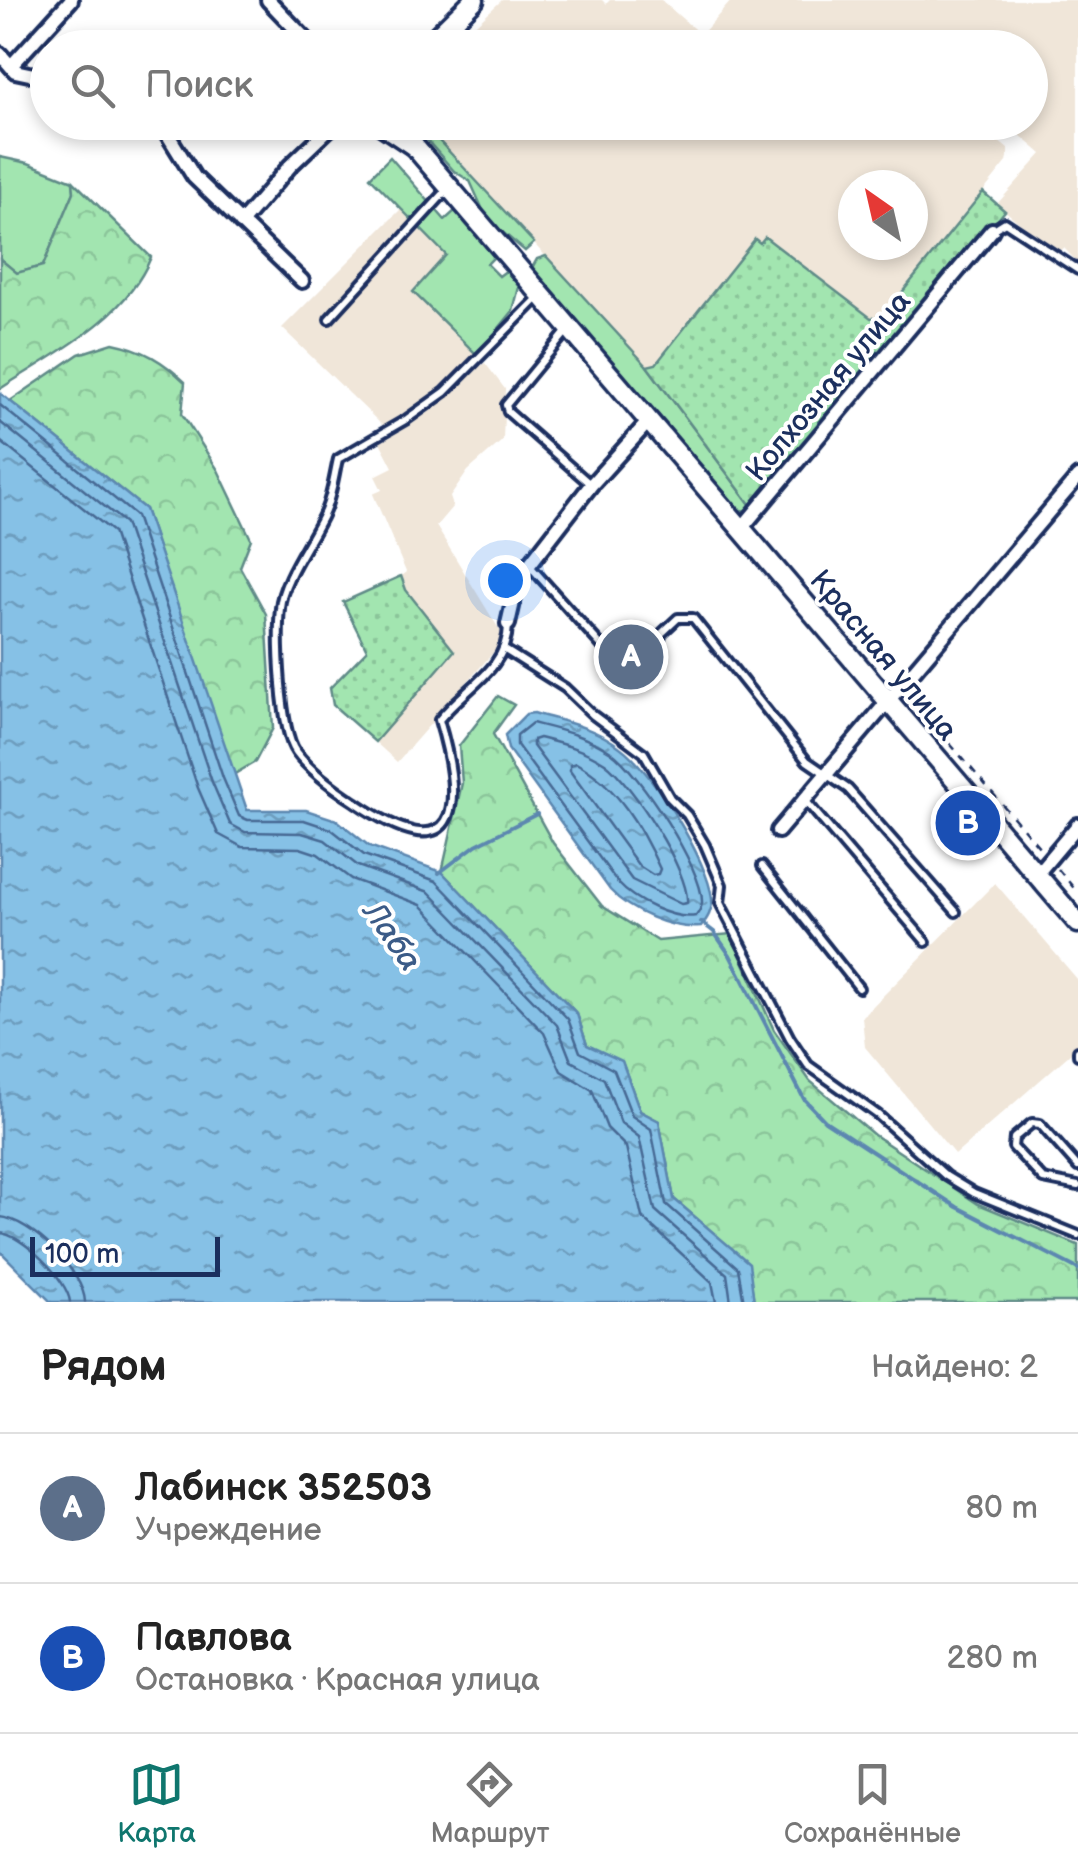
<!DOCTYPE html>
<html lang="ru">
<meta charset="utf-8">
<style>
:root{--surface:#fff;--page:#f2f2f2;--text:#222;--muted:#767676;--line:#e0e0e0;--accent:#0f766e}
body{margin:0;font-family:"Balsamiq Sans",sans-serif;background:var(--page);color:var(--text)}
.compass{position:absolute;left:838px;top:170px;width:90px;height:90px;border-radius:50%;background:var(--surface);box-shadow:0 5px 15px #0003;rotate:326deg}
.scale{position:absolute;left:30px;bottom:25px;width:190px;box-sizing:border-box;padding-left:10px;border:5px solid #1b2f5e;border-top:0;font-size:28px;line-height:35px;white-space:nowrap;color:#1b2f5e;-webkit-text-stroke:8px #fff;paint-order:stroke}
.you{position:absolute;left:505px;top:580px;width:35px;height:35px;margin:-25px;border:8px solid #fff;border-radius:50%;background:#1a73e8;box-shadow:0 0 0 15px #1a73e833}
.badge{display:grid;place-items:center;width:65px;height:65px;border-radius:50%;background:var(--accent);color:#fff;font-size:32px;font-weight:700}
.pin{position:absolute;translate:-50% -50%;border:5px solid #fff;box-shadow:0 2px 10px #0006}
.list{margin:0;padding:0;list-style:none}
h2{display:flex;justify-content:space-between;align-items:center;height:130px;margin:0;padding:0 40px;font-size:42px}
h2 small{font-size:32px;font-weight:400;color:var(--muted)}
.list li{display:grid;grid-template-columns:65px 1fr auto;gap:30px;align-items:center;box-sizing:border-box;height:150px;padding:0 40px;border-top:2px solid var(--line)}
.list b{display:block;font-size:38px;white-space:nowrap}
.list p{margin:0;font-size:32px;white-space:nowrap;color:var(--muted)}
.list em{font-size:32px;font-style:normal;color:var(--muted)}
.icon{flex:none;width:55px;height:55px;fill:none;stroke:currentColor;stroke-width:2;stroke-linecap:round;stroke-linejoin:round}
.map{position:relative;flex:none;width:1078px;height:1302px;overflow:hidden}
.search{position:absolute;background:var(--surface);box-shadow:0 5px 15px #0003;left:30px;right:30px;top:30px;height:110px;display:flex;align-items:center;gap:25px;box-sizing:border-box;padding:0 35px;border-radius:55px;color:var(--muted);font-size:38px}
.sheet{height:430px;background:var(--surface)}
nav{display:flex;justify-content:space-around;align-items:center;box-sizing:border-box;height:140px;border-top:2px solid var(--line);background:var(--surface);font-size:28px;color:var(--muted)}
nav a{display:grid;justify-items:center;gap:5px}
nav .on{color:var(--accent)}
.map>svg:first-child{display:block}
.built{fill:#f0e6d9;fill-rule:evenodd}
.grass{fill:#a2e5b0;stroke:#5e8a87;stroke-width:2.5}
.forest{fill:url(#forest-crowns);stroke:#5e8a87;stroke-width:2.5}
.garden{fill:url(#garden-dots);stroke:#5e8a87;stroke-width:2.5}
.water{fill:url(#water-ripples);stroke:#5b87b0;stroke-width:2.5}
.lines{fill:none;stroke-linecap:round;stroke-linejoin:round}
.shore{stroke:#466994;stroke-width:2.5}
.stream{stroke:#5b87b0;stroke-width:4}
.lane-casing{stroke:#1b2f5e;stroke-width:14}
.street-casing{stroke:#1b2f5e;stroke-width:20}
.secondary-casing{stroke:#1b2f5e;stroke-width:25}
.path{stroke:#1b2f5e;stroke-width:2.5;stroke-dasharray:8 8;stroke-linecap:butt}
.lane{stroke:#fff;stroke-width:6}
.street{stroke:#fff;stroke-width:12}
.secondary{stroke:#fff;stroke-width:18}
.labels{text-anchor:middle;stroke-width:8;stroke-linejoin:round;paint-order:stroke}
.street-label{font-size:30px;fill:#1b2f5e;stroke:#fff}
.water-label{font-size:32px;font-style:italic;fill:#3b5b87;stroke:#fff}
</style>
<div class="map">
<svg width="1078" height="1302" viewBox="0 0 1078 1302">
<defs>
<pattern id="forest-crowns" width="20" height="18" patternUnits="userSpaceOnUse" patternTransform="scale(2.5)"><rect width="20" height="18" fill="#a2e5b0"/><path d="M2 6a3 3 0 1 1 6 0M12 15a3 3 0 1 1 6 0" fill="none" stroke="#8bc59a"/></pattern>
<pattern id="garden-dots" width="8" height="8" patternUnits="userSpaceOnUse" patternTransform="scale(2.5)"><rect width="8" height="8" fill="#a2e5b0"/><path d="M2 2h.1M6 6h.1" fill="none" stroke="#8bc59a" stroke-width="1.8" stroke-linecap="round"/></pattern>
<pattern id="water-ripples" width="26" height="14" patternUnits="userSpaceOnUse" patternTransform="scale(2.5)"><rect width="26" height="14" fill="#86c1e6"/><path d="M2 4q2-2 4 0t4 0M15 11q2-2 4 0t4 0" fill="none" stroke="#6d9dbe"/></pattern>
</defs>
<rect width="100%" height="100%" fill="#fff"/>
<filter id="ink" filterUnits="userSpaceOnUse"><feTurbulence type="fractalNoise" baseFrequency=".01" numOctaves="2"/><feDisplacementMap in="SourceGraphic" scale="20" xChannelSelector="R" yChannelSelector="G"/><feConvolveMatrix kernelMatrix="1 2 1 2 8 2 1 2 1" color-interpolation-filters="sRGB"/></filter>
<g filter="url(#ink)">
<g class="built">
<polygon points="502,0 602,0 606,4 610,0 661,0 701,35 732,0 1078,0 1078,263 1064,248 1056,254 997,204 1042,154 1006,123 1030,122 1030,48 450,48"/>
<path d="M427,123H976L1008,149V156L1007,162L883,316L871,318L764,238L655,365L647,366L428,129ZM853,185H913V245H853Z"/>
<polygon points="402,208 446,256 413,292 477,355 443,389 406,417 384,427 282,328"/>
<polygon points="485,363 505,389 503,440 468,471 450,497 453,506 436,526 505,639 397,762 375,742 453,650 406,590 401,576 406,572 373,494 382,490 375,476 393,467 380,442"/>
<polygon points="995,883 1078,980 1078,1047 955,1155 865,1047 862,1017"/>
</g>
<g class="grass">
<polygon points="412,123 427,123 428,129 534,243 525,251 487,219 470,181 454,171"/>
<polygon points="0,157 28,163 73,181 74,192 43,266 17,273 0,259"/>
<polygon points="390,157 445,220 457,209 494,257 487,264 499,276 507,270 519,287 513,311 477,355 413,292 446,255 370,177"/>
<polygon points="546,256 647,366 753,508 747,511 734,509 532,268 537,259"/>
</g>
<g class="forest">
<path d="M73,181L151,257C125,320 55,353 0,389V259L17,273L43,266L74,192Z"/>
<path d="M113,343C143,349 163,361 185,382L182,414L218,470L251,539L240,567L266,614L273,728L255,762L233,775L145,509L10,401L79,354Z"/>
<polygon points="498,696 514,705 493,734 553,843 602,906 658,941 731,934 774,1030 810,1081 874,1135 978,1204 1078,1245 1078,1302 754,1302 748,1263 674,1199 659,1121 640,1111 622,1062 587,1045 577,1014 442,872 462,783 459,746"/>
</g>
<g class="garden">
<polygon points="983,192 1005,211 753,508 647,366 656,364 755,239 760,243 765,237 871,318 883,316"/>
<polygon points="401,576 406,590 454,651 375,742 333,705 330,688 367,650 343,602"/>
</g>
<g class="water">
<polygon points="0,393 145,509 247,810 306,810 337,820 369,846 442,872 577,1014 587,1045 622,1061 640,1111 659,1121 674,1199 749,1263 754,1302 51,1302 0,1251"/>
<path d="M534,713C565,722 594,727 620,747C652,770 708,860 712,899C713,910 707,919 701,927C672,930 629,911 610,890L508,749L505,735L526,714Z"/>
</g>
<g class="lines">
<g class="shore">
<polyline points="0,405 136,516 223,778 239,816 248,820 304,820 331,829 364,855 436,881 568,1019 580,1052 614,1070 632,1116 651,1129 666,1204 738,1268 744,1302"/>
<polyline points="0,422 125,523 212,782 230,824 245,832 302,833 325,840 358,866 429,892 557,1025 571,1061 604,1079 621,1123 639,1137 655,1210 727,1274 731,1302"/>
<polyline points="0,441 113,532 198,788 218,834 242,847 300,848 318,854 351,879 421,905 544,1033 561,1071 592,1090 607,1128 626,1147 642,1217 712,1282 716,1302"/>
<path d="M532,723C560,730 587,736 611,752C639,772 703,869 702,902C702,908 699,912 696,916C673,920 634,901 618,883L517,745V735Z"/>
<path d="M539,738C562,744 584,749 605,763C631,782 690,872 687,903L681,904L632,880L533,746V740Z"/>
<path d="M576,763C617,785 641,827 660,869L658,874L653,875L639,866L570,771V765Z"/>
<path d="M0,1217C30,1219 84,1272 85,1302"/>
<path d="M0,1233C22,1234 68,1280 70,1302"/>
</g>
<g class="stream">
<polyline points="439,873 476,845 537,814"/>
<polyline points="701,922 714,932 730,955 804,1099 825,1121 957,1207 1078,1269"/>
</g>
<g class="lane-casing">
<g id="lane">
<polyline points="992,230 1005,222 1078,270"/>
<polyline points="329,319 446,191"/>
<polyline points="567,331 506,405 508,412 590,484"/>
<polyline points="530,566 626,673 658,650 661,634 678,618 693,618 807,761 848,789 956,912"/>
<path d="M508,626C507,670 464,688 439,720C466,811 457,872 355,802C335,789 310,771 296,752C280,730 277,637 280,608C282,579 313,539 325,511C332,495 334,476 338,459L407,419L445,392L538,298"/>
<polyline points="505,650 565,688 593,715 644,753 670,798 687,815 705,845 722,885 720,903 790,1038 808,1065 878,1115 946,1176 974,1193 1078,1235"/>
<polyline points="804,799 926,942"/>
<polyline points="762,866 859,988"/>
<polyline points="1078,1051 1078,1055"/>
<polyline points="1078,1167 1040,1124 1032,1123 1014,1138 1013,1147 1043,1179 1078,1186"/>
</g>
</g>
<g class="street-casing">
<g id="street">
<polyline points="268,0 314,48"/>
<polyline points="0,54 15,71 48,78"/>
<polyline points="11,66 71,0"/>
<polyline points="160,122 194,177 302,281"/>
<polyline points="241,223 290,166 336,122"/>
<polyline points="741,529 992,230"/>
<polyline points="508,624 516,589 529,565 591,485 649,421"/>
<polyline points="778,831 1078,477"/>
<polyline points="1036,875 1078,825"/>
</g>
</g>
<g class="secondary-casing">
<g id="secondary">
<polyline points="425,48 474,0"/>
<polyline points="378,122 414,146"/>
<polyline points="402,122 414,146 1078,923"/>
</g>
</g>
<g class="path">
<polyline points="908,695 1040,848"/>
<polyline points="1058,869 1078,893"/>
</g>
<use href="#lane" class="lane"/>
<use href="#street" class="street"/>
<use href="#secondary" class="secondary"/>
</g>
</g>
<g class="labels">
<g class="street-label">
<text transform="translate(828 386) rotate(-50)" y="10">Колхозная улица</text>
<text transform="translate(884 655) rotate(50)" y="10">Красная улица</text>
</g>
<g class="water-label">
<text transform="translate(393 936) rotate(55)" y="11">Лаба</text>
</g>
</g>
</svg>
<svg class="compass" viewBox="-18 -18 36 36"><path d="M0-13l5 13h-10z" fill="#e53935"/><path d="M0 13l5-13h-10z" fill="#767676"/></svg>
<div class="scale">100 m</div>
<div class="you"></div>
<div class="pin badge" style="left:631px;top:657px;background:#5c6f8a">A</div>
<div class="pin badge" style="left:968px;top:823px;background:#1a4fb4">B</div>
<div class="search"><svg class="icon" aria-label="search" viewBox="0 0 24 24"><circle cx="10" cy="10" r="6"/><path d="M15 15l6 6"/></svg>Поиск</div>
</div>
<section class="sheet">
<h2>Рядом<small>Найдено: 2</small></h2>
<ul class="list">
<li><span class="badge" style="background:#5c6f8a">A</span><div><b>Лабинск 352503</b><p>Учреждение</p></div><em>80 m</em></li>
<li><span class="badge" style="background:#1a4fb4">B</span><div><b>Павлова</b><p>Остановка · Красная улица</p></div><em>280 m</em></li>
</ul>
</section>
<nav>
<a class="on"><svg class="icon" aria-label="map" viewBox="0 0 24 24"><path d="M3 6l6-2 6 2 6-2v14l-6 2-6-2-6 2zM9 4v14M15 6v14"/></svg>Карта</a>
<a><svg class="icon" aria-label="directions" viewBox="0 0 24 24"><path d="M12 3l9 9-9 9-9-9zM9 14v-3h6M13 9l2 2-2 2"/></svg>Маршрут</a>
<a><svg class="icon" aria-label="saved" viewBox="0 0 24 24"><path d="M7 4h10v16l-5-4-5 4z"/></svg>Сохранённые</a>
</nav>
